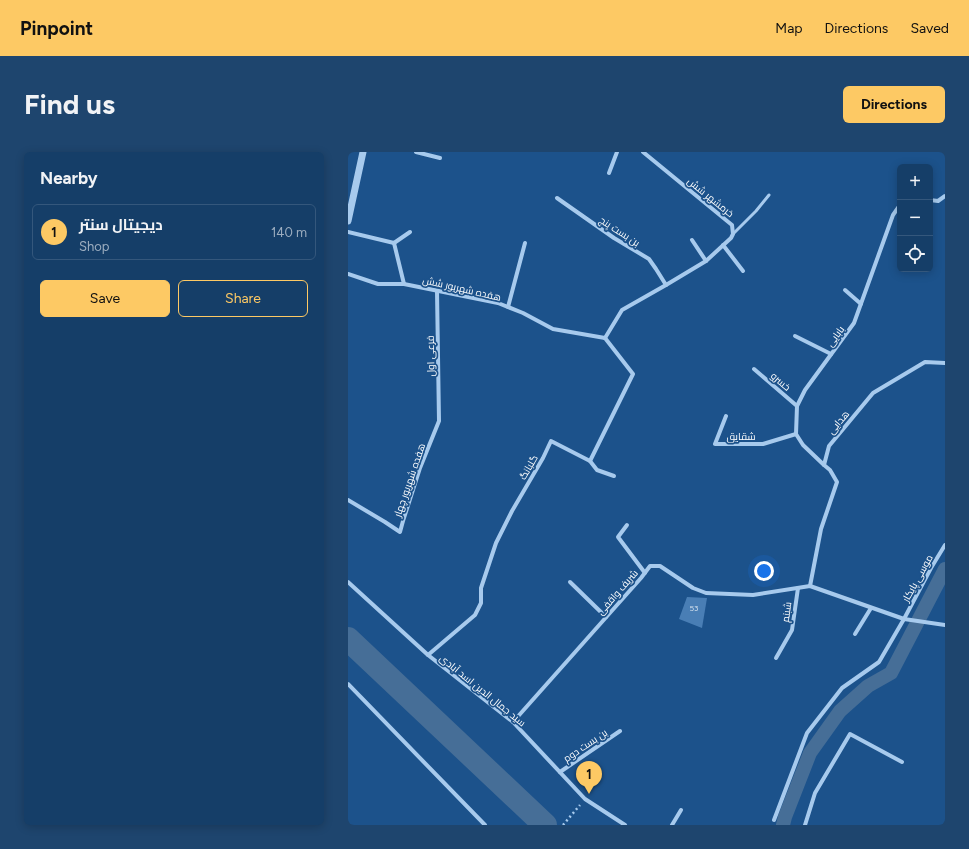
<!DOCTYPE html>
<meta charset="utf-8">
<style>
:root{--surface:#153e68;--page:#1e456e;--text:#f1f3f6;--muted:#9daec0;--line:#34577c;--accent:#fdc964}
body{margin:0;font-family:Figtree,Cairo,sans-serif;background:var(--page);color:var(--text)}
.controls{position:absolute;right:12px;top:12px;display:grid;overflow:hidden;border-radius:6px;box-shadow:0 2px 10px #0003}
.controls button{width:36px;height:36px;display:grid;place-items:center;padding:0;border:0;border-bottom:1px solid var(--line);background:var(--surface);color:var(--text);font:20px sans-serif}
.you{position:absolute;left:416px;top:419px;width:14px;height:14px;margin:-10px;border:3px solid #fff;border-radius:50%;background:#1a73e8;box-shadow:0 0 0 6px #1a73e833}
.badge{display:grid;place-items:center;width:26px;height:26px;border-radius:50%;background:var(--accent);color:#111;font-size:13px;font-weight:700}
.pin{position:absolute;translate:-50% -33px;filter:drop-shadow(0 1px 2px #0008)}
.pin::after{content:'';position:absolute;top:21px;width:14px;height:12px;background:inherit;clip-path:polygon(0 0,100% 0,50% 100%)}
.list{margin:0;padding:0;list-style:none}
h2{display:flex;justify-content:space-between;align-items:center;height:52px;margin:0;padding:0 16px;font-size:17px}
h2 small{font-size:13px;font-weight:400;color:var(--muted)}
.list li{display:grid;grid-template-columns:26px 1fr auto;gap:12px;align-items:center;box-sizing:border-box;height:56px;margin:0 8px 8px;padding:0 8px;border:1px solid var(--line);border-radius:6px}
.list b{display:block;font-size:15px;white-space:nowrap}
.list p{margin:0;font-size:13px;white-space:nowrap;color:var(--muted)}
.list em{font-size:13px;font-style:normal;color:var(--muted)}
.actions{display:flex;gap:8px;padding:12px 16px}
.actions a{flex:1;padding:9px 0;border:1px solid var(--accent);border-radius:6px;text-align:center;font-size:14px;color:var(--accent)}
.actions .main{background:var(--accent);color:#111}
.icon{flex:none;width:22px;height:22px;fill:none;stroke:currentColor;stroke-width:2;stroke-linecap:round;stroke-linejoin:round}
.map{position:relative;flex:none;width:597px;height:673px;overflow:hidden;border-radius:6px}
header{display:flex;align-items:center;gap:24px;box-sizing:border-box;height:56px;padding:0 20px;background:var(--accent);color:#111}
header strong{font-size:19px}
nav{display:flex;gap:22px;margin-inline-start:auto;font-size:14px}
.intro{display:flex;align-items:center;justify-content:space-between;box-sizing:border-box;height:96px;padding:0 24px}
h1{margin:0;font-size:28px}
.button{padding:10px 18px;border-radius:6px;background:var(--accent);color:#111;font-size:14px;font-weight:700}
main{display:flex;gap:24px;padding:0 24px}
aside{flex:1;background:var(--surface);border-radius:6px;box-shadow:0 2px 10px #0003}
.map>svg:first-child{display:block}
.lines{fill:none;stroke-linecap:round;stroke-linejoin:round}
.canal{stroke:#466e97;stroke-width:14}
.river{stroke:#466e97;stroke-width:24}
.building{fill:#497eb5}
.path{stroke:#a7caed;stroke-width:2.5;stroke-dasharray:2 3;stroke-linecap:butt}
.service{stroke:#a7caed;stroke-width:3}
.minor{stroke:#a7caed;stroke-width:4}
.tertiary{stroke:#a7caed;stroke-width:7}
.labels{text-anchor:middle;stroke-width:3.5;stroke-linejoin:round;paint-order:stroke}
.number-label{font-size:8px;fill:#d2dfec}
.street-label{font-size:10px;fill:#fff;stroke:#1c528b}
</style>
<header>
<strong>Pinpoint</strong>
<nav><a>Map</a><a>Directions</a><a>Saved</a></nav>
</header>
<div class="intro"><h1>Find us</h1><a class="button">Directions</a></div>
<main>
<aside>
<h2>Nearby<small></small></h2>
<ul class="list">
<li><span class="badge">1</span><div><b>دیجیتال سنتر</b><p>Shop</p></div><em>140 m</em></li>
</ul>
<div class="actions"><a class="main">Save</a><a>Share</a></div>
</aside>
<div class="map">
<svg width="597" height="673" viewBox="0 0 597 673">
<rect width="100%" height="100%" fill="#1c528b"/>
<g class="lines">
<polyline class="canal" points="435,673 437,665 462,601 492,559 520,534 543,521 597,417"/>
<polyline class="river" points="0,487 197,673"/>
</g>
<polygon class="building" points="339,445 359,446 354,476 331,467"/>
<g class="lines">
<polyline class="path" points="215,673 232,653"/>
<polyline class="service" points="385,82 408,59 421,43"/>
<g class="minor">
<polyline points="68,0 92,6"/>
<polyline points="261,21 269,0"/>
<polyline points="209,46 266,86 301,107 308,117 318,133"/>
<polyline points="582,48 590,49 597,44"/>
<polyline points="0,80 46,91 62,80"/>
<polyline points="344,88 358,109"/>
<polyline points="46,91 56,132"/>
<polyline points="375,93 395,119"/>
<polyline points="0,122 30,132 56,132 150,151 175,161 205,177 257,186"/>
<polyline points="497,138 513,152"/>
<polyline points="160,155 177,91"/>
<polyline points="447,184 483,202"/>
<polyline points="257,186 274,158 318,133 358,109 383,86 385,82 384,73 295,0"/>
<polyline points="406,217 449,254"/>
<polyline points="378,264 367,292 415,292 448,282"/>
<polyline points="242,309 249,318 266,324"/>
<polyline points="476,313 455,293 448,282 449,254 457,238 506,171 545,63 552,53"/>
<polyline points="0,348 37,370 52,380 55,369 72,316 91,269 89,139"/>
<polyline points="279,373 270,385 297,421"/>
<polyline points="0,430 80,503 165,570 237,647 277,673"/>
<polyline points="222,430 258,465"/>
<polyline points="462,434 473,377 489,330 482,318 476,313 481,294 525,241 577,210 597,211"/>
<polyline points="507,482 523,456"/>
<polyline points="80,503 127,463 133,451 133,436 148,391 164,359 195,306 203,289 242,309 285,222 257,186"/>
<polyline points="428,506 444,478 450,436"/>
<polyline points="0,532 137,673"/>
<polyline points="165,570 293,426 302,414 312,414 345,436 358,441 405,443 462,434 556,467 597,473"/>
<polyline points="212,620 272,579"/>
<polyline points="426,668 459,581 494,536 531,510 556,467 583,416 597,393"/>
<polyline points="324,673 333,658"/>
<polyline points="457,673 467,641 502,582 554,610"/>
</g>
<polyline class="tertiary" points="0,69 15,0"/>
</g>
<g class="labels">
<g class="number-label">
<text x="346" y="459">53</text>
</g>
<g class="street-label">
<text transform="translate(363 45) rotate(39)" y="4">خرمشهر شش</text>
<text transform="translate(272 79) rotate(33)" y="4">بن بست پنج</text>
<text transform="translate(114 136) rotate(13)" y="4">هفده شهریور شش</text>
<text transform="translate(487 184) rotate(-54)" y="4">بابایی</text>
<text transform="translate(82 204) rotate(-91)" y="4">فرعی اول</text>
<text transform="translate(433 229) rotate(41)" y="4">خسرو</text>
<text transform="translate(490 270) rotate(-50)" y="4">هدایی</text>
<text x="393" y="288">شقایق</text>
<text transform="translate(180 315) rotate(-60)" y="4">گلبانگ</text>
<text transform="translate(61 328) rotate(-71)" y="4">هفده شهریور چهار</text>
<text transform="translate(569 426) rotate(-61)" y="4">موسی پایکار</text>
<text transform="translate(269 440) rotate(-49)" y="4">شریف واقفی</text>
<text transform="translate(438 460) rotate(-82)" y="4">شبنم</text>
<text transform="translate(135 538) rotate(39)" y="4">سید جمال الدین اسد آبادی</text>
<text transform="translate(237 593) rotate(-34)" y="4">بن بست دوم</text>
</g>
</g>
</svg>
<div class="controls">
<button>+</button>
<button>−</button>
<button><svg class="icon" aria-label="locate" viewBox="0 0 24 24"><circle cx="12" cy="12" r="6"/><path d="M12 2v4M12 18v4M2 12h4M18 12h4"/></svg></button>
</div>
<div class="you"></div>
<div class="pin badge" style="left:241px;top:642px">1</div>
</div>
</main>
